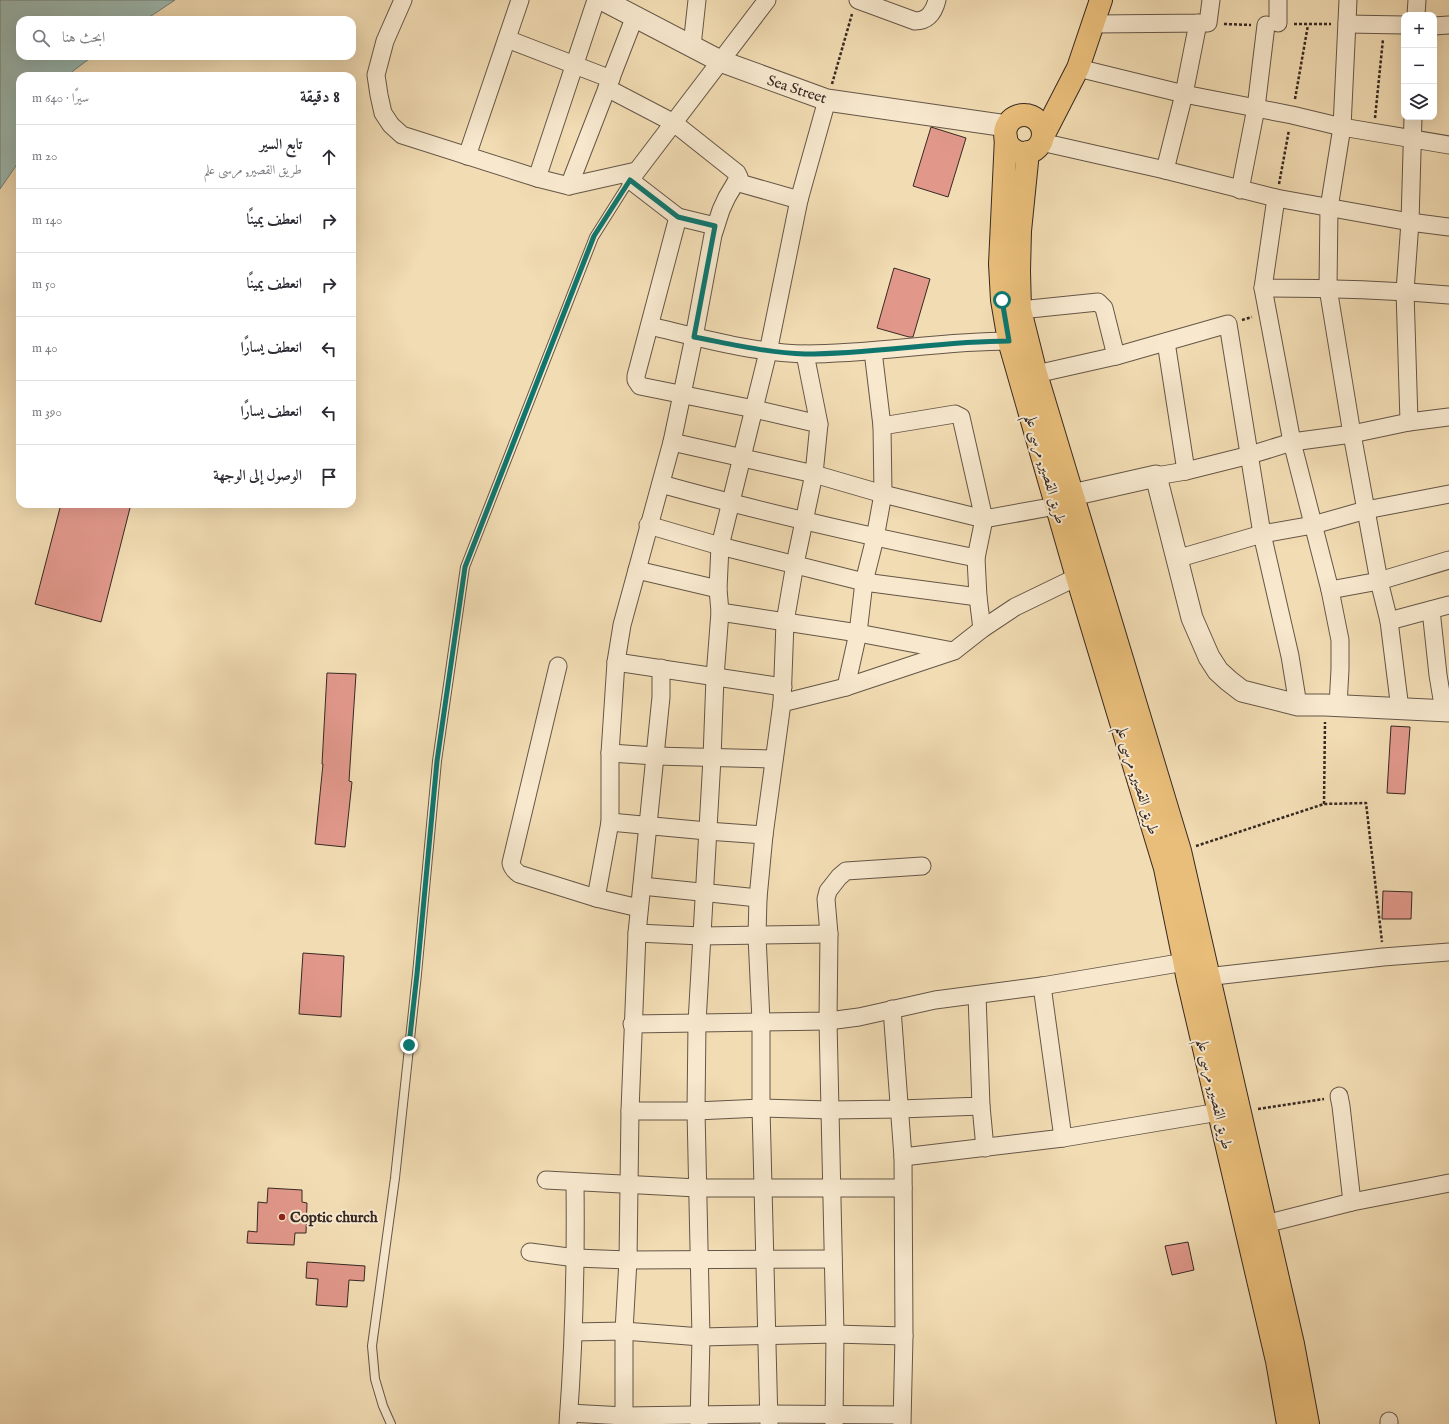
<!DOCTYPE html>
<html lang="ar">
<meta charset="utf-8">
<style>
:root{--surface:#fff;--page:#f7f7f7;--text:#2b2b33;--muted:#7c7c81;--line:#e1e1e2}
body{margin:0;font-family:"IM FELL English",Amiri,serif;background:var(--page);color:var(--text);direction:rtl}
.controls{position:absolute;right:12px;top:12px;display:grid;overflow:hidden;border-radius:8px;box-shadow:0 4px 16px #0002}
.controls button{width:36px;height:36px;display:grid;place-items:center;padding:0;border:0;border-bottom:1px solid var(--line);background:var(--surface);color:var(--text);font:20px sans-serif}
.stop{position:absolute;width:12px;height:12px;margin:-9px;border:3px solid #0f766e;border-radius:50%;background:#fff}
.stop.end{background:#0f766e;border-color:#fff;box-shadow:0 1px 4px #0008}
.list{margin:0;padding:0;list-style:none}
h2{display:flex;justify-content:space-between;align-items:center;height:52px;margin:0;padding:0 16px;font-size:17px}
h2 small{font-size:13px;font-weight:400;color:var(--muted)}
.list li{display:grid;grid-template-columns:26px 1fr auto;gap:12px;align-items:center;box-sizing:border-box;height:64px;padding:0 16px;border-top:1px solid var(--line)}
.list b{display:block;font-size:15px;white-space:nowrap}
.list p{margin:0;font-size:13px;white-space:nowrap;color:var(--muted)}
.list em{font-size:13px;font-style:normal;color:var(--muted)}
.icon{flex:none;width:22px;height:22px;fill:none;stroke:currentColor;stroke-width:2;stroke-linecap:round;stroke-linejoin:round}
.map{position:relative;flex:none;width:1449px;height:1424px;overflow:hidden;direction:ltr}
.search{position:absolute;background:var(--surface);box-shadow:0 4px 16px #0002;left:16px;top:16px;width:340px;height:44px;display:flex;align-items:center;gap:10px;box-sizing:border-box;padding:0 14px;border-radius:12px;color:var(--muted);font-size:15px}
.panel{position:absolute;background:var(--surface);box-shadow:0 4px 16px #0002;left:16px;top:72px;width:340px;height:436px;border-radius:12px;direction:rtl}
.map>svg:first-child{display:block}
.water{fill:#9cbab2;stroke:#738079}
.building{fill:#e1988b;stroke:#362923}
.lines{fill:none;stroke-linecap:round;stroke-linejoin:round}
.service-casing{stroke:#655647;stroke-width:10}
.minor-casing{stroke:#655647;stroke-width:19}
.tertiary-casing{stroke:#655647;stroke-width:23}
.primary-casing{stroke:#362923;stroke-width:24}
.path{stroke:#362923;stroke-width:2.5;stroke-dasharray:3 2;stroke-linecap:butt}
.service{stroke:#f7e8ce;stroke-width:8}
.minor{stroke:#f7e8ce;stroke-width:17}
.tertiary{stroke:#f7e8ce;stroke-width:21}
.primary{stroke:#e9be7a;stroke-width:22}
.route{stroke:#0f766e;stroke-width:5}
.poi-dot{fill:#8f2418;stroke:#f7e8ce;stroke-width:1.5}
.labels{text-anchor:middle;stroke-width:4;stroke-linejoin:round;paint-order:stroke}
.street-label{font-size:15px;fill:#362923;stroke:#f7e8ce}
.poi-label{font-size:15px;font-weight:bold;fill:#362923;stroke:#f7e8ce;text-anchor:start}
</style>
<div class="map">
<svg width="1449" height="1424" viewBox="0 0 1449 1424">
<rect width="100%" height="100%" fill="#f2dcb3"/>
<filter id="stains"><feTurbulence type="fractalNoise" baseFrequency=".005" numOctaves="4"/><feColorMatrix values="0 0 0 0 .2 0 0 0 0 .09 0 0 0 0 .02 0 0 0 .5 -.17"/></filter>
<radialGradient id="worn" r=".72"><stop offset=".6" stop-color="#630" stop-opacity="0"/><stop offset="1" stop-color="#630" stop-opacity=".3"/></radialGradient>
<polygon class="water" points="0,0 175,0 145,20 20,20 20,56 93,56 73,71 70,76 20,76 20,160 0,189"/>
<g class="building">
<polygon points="931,127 966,138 948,197 913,186"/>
<polygon points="894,268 930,279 913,337 909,337 877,328"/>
<polygon points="61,504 131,504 101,622 35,604"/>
<polygon points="327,673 356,674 349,781 352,782 345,847 315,844 323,764 322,764"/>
<polygon points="1391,726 1410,727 1405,794 1387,793"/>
<polygon points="1383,891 1412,892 1411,919 1382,919"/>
<polygon points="303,953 344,956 341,1017 299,1014"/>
<polygon points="268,1188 302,1190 302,1202 307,1203 306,1233 295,1233 294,1245 247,1243 248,1231 257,1232 258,1202 267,1203"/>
<polygon points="1188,1242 1194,1270 1172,1275 1165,1246"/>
<polygon points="307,1262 365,1266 364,1281 349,1280 347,1307 316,1305 318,1279 306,1278"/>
</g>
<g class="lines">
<g class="service-casing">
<polyline id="service" points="391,1424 383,1406 375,1379 372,1346 395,1178 417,974 437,761 465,567 594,237 630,180"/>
</g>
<g class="minor-casing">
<g id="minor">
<polyline points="403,0 385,41 376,75 379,95 383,113 391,125 402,135 537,178 569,186 636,171"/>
<path d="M858,0L915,21C928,21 934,12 937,0"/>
<polyline points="1348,0 1342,127 1329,208 1328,288 1352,434 1379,581 1389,621 1400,709"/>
<polyline points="1416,15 1417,0"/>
<polyline points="1278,23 1278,0"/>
<polyline points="1093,24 1208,23 1211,0"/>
<polyline points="1347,24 1404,25"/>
<polyline points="1434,26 1449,25"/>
<polyline points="507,39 611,79"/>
<polyline points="692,46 697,0"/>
<polyline points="1078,68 1184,94 1292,115 1342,127 1449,145"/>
<polyline points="1041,142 1165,170 1276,198 1410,222 1449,227"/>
<polyline points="467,156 520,0"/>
<polyline points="1165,170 1184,94 1198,23"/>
<polyline points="537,178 596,0"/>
<polyline points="736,182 799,200"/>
<polyline points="569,186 635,16"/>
<polyline points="1240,190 1256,108 1266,25"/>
<path d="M1276,198L1263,288C1325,288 1387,290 1449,295"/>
<polyline points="678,217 636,376 636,380 640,386 754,409 819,424 814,474 795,564 785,622 782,703"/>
<polyline points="715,226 678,217 630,180 767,0"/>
<polyline points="1263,288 1292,442 1330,590 1340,640 1340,669 1338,706"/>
<polyline points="1020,310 1098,302 1104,308 1116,356"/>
<path d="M650,326C701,338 753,353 806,354C874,354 941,341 1009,341"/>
<polyline points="1166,342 1186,471"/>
<polyline points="805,354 819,424"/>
<polyline points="1036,374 1116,356 1228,324 1262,534 1290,656 1298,705"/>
<polyline points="1409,422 1405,291 1410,222 1413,117"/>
<polyline points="672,442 814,474 883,494 984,519 1056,506"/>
<polyline points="1156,476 1186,471 1250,455 1292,442 1352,434 1409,422 1449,417"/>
<path d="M661,484C765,513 871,537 976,558"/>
<polyline points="648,525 720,546 864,582 978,597 976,558 984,519 961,417 955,414 882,426"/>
<polyline points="1176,559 1262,534 1313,525 1366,510 1449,494"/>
<polyline points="637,570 718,589"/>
<polyline points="1330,590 1379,581 1449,560"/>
<polyline points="978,597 982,629"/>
<polyline points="1431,610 1438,675 1444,711"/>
<polyline points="720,612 858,633 953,651"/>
<polyline points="1389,621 1449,605"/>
<polyline points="616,662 783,687"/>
<path d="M558,666L511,863C512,868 515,871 519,874L596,898L639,908"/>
<polyline points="846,687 858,633 864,582 875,538 883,494 882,426 873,351"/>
<polyline points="610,753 655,756 774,759"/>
<polyline points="610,822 707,831 764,835"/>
<polyline points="642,886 758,898"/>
<polyline points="596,898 610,822 610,753 616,662 622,625 672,442 694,337 713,235 721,210 727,197 739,177 737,173 674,123 607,88"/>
<polyline points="637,933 701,936 829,934"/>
<polyline points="1197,978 1383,957 1449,952"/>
<polyline points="1042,986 1063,1138"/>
<polyline points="892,1009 903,1157 904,1336 902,1424"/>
<polyline points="632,1024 828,1021 859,1017 935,1000 1042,986 1185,962"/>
<polyline points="1339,1096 1341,1106 1352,1202"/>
<polyline points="981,1106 985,1148"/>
<polyline points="630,1111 696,1111 761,1108 830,1110 900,1109 981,1106 977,995"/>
<polyline points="903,1157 1063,1138 1219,1112"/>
<polyline points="546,1180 697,1188 903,1188"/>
<polyline points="1265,1224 1352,1202 1449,1183"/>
<polyline points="530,1252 576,1258 628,1260 833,1259"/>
<polyline points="574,1332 624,1331 701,1337 835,1334 904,1336"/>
<polyline points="569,1413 624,1416 769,1414 901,1415"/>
<polyline points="1389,1421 1389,1424"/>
<path d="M568,1424C574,1343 576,1263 575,1182"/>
<polyline points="624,1424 624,1331 628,1260 630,1111 637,933 661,697 661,668"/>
<polyline points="699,1424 701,1337 696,1111 697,1023 712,758 715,677 720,612 718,589 720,546 768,352 799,200 827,100"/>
<polyline points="769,1424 761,1108 761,1021 757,936 758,898 764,835 782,703 846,687 954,651 982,629 1015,607 1077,577"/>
<polyline points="834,1424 835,1334 828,1021 829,934 826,899 828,891 839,877 846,871 922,866"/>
</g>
</g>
<g class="tertiary-casing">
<g id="tertiary">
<polyline points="603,0 720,61 827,100 1007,126"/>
<polyline points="1072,495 1156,476 1192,618 1209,657 1218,671 1229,681 1242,691 1298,705 1325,705 1449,711"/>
</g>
</g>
<g class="primary-casing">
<g id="primary">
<circle cx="1024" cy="134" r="19"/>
<polyline points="1043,136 1078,68 1101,0"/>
<polyline points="1006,137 1000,264 1002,300 1009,341 1077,577 1165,868 1188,980 1277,1361 1288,1424"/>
<polyline points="1028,152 1020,231 1019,271 1020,310 1036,374 1180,851 1293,1344 1308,1424"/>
</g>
</g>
<g class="path">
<polyline points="1224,24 1251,25"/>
<polyline points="1294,24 1331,24"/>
<polyline points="832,84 852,14"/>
<polyline points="1295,99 1308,25"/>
<polyline points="1375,118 1383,39"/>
<polyline points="1279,184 1289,130"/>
<polyline points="1242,320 1252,317"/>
<polyline points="1324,804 1325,722"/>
<polyline points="1196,846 1324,804 1366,803 1382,942"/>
<polyline points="1258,1109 1324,1099"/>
</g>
<use href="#service" class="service"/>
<use href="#minor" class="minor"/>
<use href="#tertiary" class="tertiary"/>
<use href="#primary" class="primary"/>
</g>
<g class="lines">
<path class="route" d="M409,1045L417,974L437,761L465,567L594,236L630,180L678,217L715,226L694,337C731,344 768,353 805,354C874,354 941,341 1009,341L1002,300"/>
</g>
<circle class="poi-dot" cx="282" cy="1217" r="4"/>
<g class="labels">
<g class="street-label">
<text transform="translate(797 89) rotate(18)" y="5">Sea Street</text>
<text transform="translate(1046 469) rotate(74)" y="5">طريق القصير, مرسى علم</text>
<text transform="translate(1138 780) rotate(73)" y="5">طريق القصير, مرسى علم</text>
<text transform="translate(1215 1094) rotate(77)" y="5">طريق القصير, مرسى علم</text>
</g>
<g class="poi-label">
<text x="290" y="1222">Coptic church</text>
</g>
</g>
<rect width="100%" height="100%" filter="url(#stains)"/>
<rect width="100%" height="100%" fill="url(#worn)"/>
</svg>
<div class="controls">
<button>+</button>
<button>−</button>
<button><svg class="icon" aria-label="layers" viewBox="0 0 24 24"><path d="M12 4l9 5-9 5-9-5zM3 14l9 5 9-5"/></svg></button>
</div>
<div class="stop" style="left:1002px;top:300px"></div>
<div class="stop end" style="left:409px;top:1045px"></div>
<div class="search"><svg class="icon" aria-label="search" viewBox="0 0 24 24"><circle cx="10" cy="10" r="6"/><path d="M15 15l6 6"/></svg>ابحث هنا</div>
<section class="panel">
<h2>8 دقيقة<small>سيرًا · 640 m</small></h2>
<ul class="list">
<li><svg class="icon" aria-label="ahead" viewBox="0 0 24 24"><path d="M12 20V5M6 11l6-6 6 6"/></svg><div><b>تابع السير</b><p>طريق القصير, مرسى علم</p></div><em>20 m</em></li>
<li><svg class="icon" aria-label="right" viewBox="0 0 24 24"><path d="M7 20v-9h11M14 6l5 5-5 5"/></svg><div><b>انعطف يمينًا</b></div><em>140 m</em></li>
<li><svg class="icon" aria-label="right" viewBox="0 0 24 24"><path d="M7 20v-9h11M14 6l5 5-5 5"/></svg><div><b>انعطف يمينًا</b></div><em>50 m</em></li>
<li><svg class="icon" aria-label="left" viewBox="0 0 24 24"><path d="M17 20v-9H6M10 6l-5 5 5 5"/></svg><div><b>انعطف يسارًا</b></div><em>40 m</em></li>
<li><svg class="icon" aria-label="left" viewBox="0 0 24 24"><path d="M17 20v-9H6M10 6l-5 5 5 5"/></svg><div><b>انعطف يسارًا</b></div><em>390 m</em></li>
<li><svg class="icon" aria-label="arrive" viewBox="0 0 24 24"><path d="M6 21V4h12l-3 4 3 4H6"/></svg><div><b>الوصول إلى الوجهة</b></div></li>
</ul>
</section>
</div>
